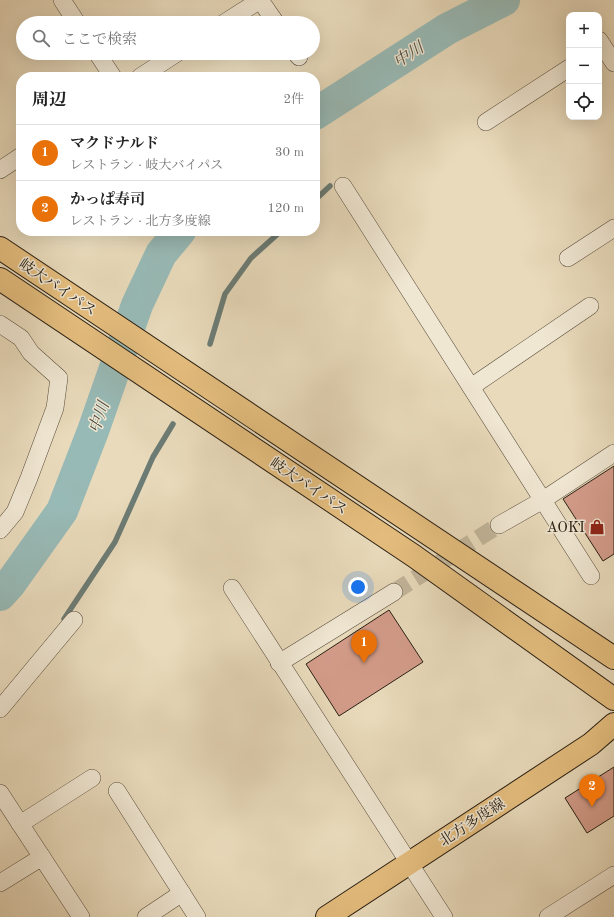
<!DOCTYPE html>
<html lang="ja">
<meta charset="utf-8">
<style>
:root{--surface:#fff;--page:#f2f2f2;--text:#222;--muted:#767676;--line:#e0e0e0;--accent:#0f766e}
body{margin:0;font-family:"Old Standard TT","Noto Serif JP",serif;background:var(--page);color:var(--text)}
.controls{position:absolute;right:12px;top:12px;display:grid;overflow:hidden;border-radius:8px;box-shadow:0 4px 16px #0002}
.controls button{width:36px;height:36px;display:grid;place-items:center;padding:0;border:0;border-bottom:1px solid var(--line);background:var(--surface);color:var(--text);font:20px sans-serif}
.you{position:absolute;left:358px;top:587px;width:14px;height:14px;margin:-10px;border:3px solid #fff;border-radius:50%;background:#1a73e8;box-shadow:0 0 0 6px #1a73e833}
.badge{display:grid;place-items:center;width:26px;height:26px;border-radius:50%;background:var(--accent);color:#fff;font-size:13px;font-weight:700}
.pin{position:absolute;translate:-50% -33px;filter:drop-shadow(0 1px 2px #0008)}
.pin::after{content:'';position:absolute;top:21px;width:14px;height:12px;background:inherit;clip-path:polygon(0 0,100% 0,50% 100%)}
.list{margin:0;padding:0;list-style:none}
h2{display:flex;justify-content:space-between;align-items:center;height:52px;margin:0;padding:0 16px;font-size:17px}
h2 small{font-size:13px;font-weight:400;color:var(--muted)}
.list li{display:grid;grid-template-columns:26px 1fr auto;gap:12px;align-items:center;box-sizing:border-box;height:56px;padding:0 16px;border-top:1px solid var(--line)}
.list b{display:block;font-size:15px;white-space:nowrap}
.list p{margin:0;font-size:13px;white-space:nowrap;color:var(--muted)}
.list em{font-size:13px;font-style:normal;color:var(--muted)}
.icon{flex:none;width:22px;height:22px;fill:none;stroke:currentColor;stroke-width:2;stroke-linecap:round;stroke-linejoin:round}
.map{position:relative;flex:none;width:614px;height:917px;overflow:hidden}
.search{position:absolute;background:var(--surface);box-shadow:0 4px 16px #0002;left:16px;top:16px;width:304px;height:44px;display:flex;align-items:center;gap:10px;box-sizing:border-box;padding:0 14px;border-radius:22px;color:var(--muted);font-size:15px}
.panel{position:absolute;background:var(--surface);box-shadow:0 4px 16px #0002;left:16px;top:72px;width:304px;height:164px;border-radius:16px}
.map>svg:first-child{display:block}
.lines{fill:none;stroke-linecap:round;stroke-linejoin:round}
.stream{stroke:#6c7c75;stroke-width:5.5}
.river{stroke:#98bab6;stroke-width:32}
.building{fill:#d39c8a;stroke:#2a2014}
.minor-tunnel{stroke:#c2b59a;stroke-width:17;stroke-dasharray:17 8;stroke-linecap:butt}
.minor-casing{stroke:#5a4e3e;stroke-width:18}
.major-casing{stroke:#2a2014;stroke-width:24}
.highway-casing{stroke:#2a2014;stroke-width:24}
.minor{stroke:#f0e7d3;stroke-width:17}
.major{stroke:#e4bd7e;stroke-width:22}
.highway{stroke:#e4bd7e;stroke-width:22}
.labels{text-anchor:middle;stroke-width:3;stroke-linejoin:round;paint-order:stroke}
.street-label{font-size:15px;fill:#2a2014;stroke:#f0e7d3}
.poi-label{font-size:15px;fill:#2a2014;stroke:#f0e7d3;text-anchor:end}
.water-label{font-size:16px;font-style:italic;fill:#4b4e45;stroke:#f0e7d3}
</style>
<div class="map">
<svg width="614" height="917" viewBox="0 0 614 917">
<rect width="100%" height="100%" fill="#e8dabb"/>
<filter id="stains"><feTurbulence type="fractalNoise" baseFrequency=".005" numOctaves="4"/><feColorMatrix values="0 0 0 0 .2 0 0 0 0 .09 0 0 0 0 .02 0 0 0 .5 -.17"/></filter>
<radialGradient id="worn" r=".72"><stop offset=".6" stop-color="#630" stop-opacity="0"/><stop offset="1" stop-color="#630" stop-opacity=".3"/></radialGradient>
<g class="lines">
<g class="stream">
<polyline points="315,200 330,186"/>
<polyline points="210,344 225,294 251,258 281,231"/>
<polyline points="64,619 115,542 153,457 173,424"/>
</g>
<g class="river">
<polyline points="315,114 447,29 504,0"/>
<polyline points="0,595 10,584 62,511 93,431 137,305 161,254 180,231"/>
</g>
</g>
<g class="building">
<polygon points="614,466 614,554 603,561 563,499"/>
<polygon points="389,610 423,662 339,716 306,664"/>
<polygon points="614,767 614,816 587,833 565,798"/>
</g>
<g class="lines">
<polyline class="minor-tunnel" points="394,592 499,525"/>
<g class="minor-casing">
<g id="minor">
<polyline points="62,0 77,23"/>
<polyline points="260,0 276,23"/>
<polyline points="224,23 260,0"/>
<polyline points="599,40 614,63"/>
<polyline points="97,53 113,77"/>
<polyline points="296,53 299,57"/>
<polyline points="140,77 177,53"/>
<polyline points="486,122 569,68"/>
<polyline points="0,170 21,156"/>
<polyline points="343,186 591,576"/>
<polyline points="568,258 614,228"/>
<polyline points="0,324 21,338 31,353 59,378 55,408 29,478 15,512 0,530"/>
<polyline points="471,387 590,306"/>
<polyline points="499,525 543,500 614,453"/>
<polyline points="232,588 444,917"/>
<polyline points="279,663 394,592"/>
<polyline points="0,709 74,620"/>
<polyline points="117,791 197,917"/>
<polyline points="0,793 81,917"/>
<polyline points="20,824 92,778"/>
<polyline points="0,883 42,857"/>
<polyline points="146,917 182,893"/>
<polyline points="548,917 614,875"/>
</g>
</g>
<g class="major-casing">
<polyline id="major" points="327,917 591,744 614,724"/>
</g>
<g class="highway-casing">
<g id="highway">
<polyline points="0,248 614,658"/>
<polyline points="0,279 414,556 614,699"/>
</g>
</g>
<use href="#minor" class="minor"/>
<use href="#major" class="major"/>
<use href="#highway" class="highway"/>
</g>
<defs>
<g id="shop-bare" transform="scale(1.2)"><path d="M-5-2.5h2.3a2.7 3.5 0 0 1 5.4 0H5L5.5 6h-11ZM-1.5-2.5h3a1.5 2.3 0 0 0-3 0Z" fill="#8f2418" stroke="#f0e7d3" stroke-width="2.5" paint-order="stroke"/></g>
</defs>
<g fill-rule="evenodd">
<use href="#shop-bare" x="597" y="527"/>
</g>
<g class="labels">
<g class="street-label">
<text transform="translate(58 287) rotate(34)" y="5">岐大バイパス</text>
<text transform="translate(309 486) rotate(34)" y="5">岐大バイパス</text>
<text transform="translate(472 822) rotate(-33)" y="5">北方多度線</text>
</g>
<g class="poi-label">
<text x="585" y="532">AOKI</text>
</g>
<g class="water-label">
<text transform="translate(408 54) rotate(-33)" y="6">中川</text>
<text transform="translate(98 417) rotate(-71)" y="6">中川</text>
</g>
</g>
<rect width="100%" height="100%" filter="url(#stains)"/>
<rect width="100%" height="100%" fill="url(#worn)"/>
</svg>
<div class="controls">
<button>+</button>
<button>−</button>
<button><svg class="icon" aria-label="locate" viewBox="0 0 24 24"><circle cx="12" cy="12" r="6"/><path d="M12 2v4M12 18v4M2 12h4M18 12h4"/></svg></button>
</div>
<div class="you"></div>
<div class="pin badge" style="left:364px;top:663px;background:#e8710a">1</div>
<div class="pin badge" style="left:592px;top:807px;background:#e8710a">2</div>
<div class="search"><svg class="icon" aria-label="search" viewBox="0 0 24 24"><circle cx="10" cy="10" r="6"/><path d="M15 15l6 6"/></svg>ここで検索</div>
<section class="panel">
<h2>周辺<small>2件</small></h2>
<ul class="list">
<li><span class="badge" style="background:#e8710a">1</span><div><b>マクドナルド</b><p>レストラン · 岐大バイパス</p></div><em>30 m</em></li>
<li><span class="badge" style="background:#e8710a">2</span><div><b>かっぱ寿司</b><p>レストラン · 北方多度線</p></div><em>120 m</em></li>
</ul>
</section>
</div>
